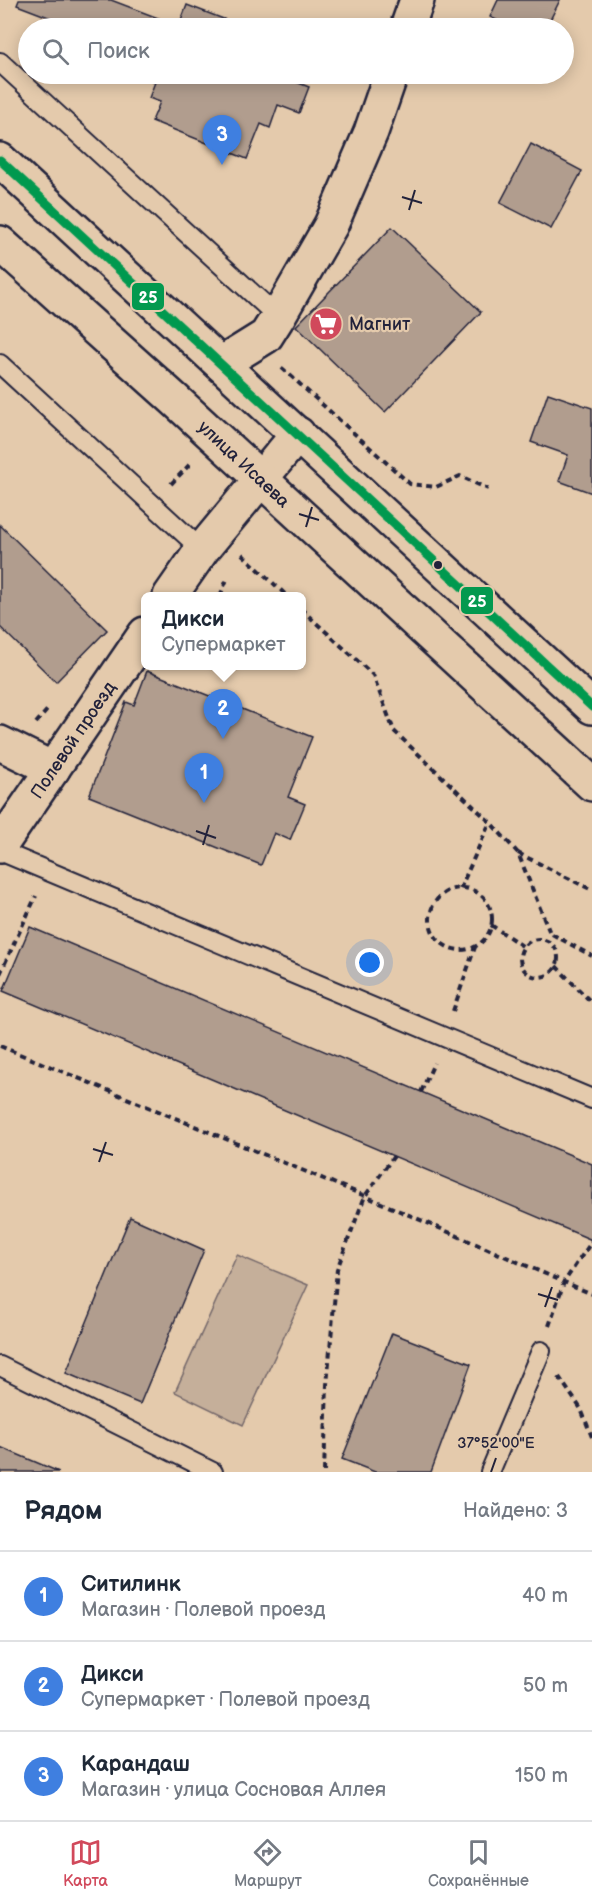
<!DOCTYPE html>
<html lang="ru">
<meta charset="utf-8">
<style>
:root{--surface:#fff;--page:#f6f6f7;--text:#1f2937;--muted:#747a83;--line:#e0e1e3;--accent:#d1495b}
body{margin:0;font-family:"Balsamiq Sans",sans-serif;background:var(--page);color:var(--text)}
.you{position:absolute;left:370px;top:963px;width:21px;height:21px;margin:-15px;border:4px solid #fff;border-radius:50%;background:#1a73e8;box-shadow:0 0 0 9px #1a73e833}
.badge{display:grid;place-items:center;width:39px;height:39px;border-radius:50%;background:var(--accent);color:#fff;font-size:20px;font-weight:700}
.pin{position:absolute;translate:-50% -50px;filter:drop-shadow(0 2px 3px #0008)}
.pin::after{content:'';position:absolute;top:32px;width:21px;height:18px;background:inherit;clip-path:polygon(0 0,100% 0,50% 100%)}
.popup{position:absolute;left:141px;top:592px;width:165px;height:78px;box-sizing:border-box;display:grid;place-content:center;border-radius:9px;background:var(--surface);filter:drop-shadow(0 2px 4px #0005);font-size:20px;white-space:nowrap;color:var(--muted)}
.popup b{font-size:22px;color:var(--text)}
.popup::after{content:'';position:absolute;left:50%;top:100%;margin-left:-12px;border:12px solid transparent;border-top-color:var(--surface)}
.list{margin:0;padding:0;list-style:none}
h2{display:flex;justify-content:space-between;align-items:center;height:78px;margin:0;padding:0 24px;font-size:26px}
h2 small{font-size:20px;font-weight:400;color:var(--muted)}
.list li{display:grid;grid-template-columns:39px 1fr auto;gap:18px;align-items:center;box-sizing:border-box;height:90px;padding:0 24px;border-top:2px solid var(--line)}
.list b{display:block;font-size:22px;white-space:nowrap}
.list p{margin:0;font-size:20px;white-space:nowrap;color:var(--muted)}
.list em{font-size:20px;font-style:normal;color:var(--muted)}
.icon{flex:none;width:33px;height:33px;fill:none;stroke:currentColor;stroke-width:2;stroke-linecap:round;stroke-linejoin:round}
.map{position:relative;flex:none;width:592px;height:1472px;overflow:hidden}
.search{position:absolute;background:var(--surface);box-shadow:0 3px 15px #0003;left:18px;right:18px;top:18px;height:66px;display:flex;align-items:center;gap:15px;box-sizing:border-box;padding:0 21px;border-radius:33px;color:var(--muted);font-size:22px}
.sheet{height:348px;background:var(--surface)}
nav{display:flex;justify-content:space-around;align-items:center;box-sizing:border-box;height:84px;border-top:2px solid var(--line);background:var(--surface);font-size:16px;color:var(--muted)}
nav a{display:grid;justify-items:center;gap:3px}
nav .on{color:var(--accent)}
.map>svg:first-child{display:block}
.green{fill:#c5af9a;stroke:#74686a;stroke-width:1.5}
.building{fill:#b19d8e;stroke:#22223b;stroke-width:1.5}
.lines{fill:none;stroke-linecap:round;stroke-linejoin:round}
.service-casing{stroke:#22223b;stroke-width:22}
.minor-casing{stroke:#22223b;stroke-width:38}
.secondary-casing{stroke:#22223b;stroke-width:38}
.path{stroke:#22223b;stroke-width:4;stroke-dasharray:6 4.5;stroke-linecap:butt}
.service{stroke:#e4caac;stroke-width:18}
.minor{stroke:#e4caac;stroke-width:33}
.secondary{stroke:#e4caac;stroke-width:33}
.bus-1-casing{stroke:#e4caac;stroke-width:14}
.bus-1{stroke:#03994f;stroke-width:9}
.ticks{fill:none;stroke:#22223b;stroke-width:2}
.bus-dot{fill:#22223b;stroke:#e4caac;stroke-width:2}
.labels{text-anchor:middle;stroke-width:4.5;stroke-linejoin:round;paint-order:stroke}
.poi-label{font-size:18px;fill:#22223b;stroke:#e4caac;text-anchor:start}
.street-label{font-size:18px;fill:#22223b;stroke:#e4caac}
.ticks-label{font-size:15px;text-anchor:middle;fill:#22223b;stroke:#e4caac;stroke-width:4.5;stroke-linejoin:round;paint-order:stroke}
.line-badge{stroke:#e4caac;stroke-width:2}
.badge-label{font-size:16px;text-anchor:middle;font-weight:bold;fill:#fff}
</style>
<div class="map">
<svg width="592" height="1472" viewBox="0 0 592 1472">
<rect width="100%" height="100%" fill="#e4caac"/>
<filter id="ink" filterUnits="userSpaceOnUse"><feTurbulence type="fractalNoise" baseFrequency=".0167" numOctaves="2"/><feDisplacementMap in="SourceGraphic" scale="12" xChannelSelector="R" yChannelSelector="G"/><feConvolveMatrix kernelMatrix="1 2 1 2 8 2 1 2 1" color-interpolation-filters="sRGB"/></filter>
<g filter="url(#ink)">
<polygon class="green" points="237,1255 308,1285 243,1425 175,1392"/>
<g class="building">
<polygon points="19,0 111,0 179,26 187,5 247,28 77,28 17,5"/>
<polygon points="498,0 560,0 546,28 513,28 490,17"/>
<polygon points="150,74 294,74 291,80 309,87 299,113 278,105 270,128 261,124 247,159 152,121 160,102 149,98 155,82 148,79"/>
<polygon points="531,144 582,171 551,229 500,203"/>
<polygon points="392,227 481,312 385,412 296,326"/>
<polygon points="548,393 592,408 592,493 559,481 568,455 531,442"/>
<polygon points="0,525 107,630 56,682 0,627"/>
<polygon points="147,671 312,737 288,797 305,804 290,840 274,833 261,865 89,796 126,702 134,705"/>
<polygon points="30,927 592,1164 592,1240 3,991"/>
<polygon points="130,1217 204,1250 140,1404 66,1373"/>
<polygon points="392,1333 471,1364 431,1472 375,1472 342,1459"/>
<polygon points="0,1447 59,1472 0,1472"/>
</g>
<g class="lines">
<g class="service-casing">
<g id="service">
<polyline points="0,62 278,317"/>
<polyline points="0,364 202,550"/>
<polyline points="0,851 592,1099"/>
<polyline points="0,1366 213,1472"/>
<polyline points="490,1472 541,1351"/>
</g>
</g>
<g class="minor-casing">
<g id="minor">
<polyline points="407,28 417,0"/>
<polyline points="221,364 266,336 278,317 331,225 371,132 391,74"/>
<polyline points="170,596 202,550 298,434"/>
<polyline points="0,743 53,769"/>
<polyline points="0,846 145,634"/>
</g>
</g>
<g class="secondary-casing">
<g id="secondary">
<polyline points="0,160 592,707"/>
<polyline points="0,243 174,399 592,784"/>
</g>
</g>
<g class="path">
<polyline points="282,368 410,484 436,487 460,476 488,489"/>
<polyline points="171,484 192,462"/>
<polyline points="242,554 287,596"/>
<polyline points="220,596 228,577"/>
<polyline points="301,609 373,675 394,731 490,822 518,853 550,933 592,956"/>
<polyline points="36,723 49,708"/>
<polyline points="518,853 592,890"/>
<circle cx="461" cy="919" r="31"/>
<polyline points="460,889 490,822"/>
<polyline points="491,925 524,947"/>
<circle cx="539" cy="958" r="19"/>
<polyline points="556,966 592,1003"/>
<polyline points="0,974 36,896"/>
<polyline points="453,1011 475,947"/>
<polyline points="0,1046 365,1196 592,1294"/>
<polyline points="421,1092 434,1063"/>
<polyline points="549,1326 564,1282 592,1241"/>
<polyline points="559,1377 581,1409 592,1437"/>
<polyline points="324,1472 327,1385 337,1269 365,1196 394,1156"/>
</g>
<use href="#service" class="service"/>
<use href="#minor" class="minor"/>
<use href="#secondary" class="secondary"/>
<g class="bus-1-casing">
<polyline id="bus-1" points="0,160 592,707"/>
</g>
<use href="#bus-1" class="bus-1"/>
</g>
</g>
<path class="ticks" d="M402,197L422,203M409,210L415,190M299,514L319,520M306,527L312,507M196,831L216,838M203,845L209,825M93,1149L113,1155M99,1162L106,1142M538,1294L558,1300M545,1307L552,1287M491,1472L496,1458"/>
<defs>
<g id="supermarket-disc" transform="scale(1.725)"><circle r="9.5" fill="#d1495b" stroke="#e4caac"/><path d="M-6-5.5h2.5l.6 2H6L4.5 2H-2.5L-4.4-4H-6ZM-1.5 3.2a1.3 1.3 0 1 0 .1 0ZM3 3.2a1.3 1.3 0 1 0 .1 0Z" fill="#fff"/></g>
</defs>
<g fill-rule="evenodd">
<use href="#supermarket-disc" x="326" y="324"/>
</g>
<circle class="bus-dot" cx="438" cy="565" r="5"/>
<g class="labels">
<g class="poi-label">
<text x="349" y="330">Магнит</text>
</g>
<g class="street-label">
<text transform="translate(244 464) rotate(43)" y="6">улица Исаева</text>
<text transform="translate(73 740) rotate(-56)" y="6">Полевой проезд</text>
</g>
</g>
<g class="ticks-label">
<text x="496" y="1448">37°52'00"E</text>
</g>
<g class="line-badge">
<rect x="131" y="282" width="34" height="29" rx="6" fill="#03994f"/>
<rect x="460" y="586" width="34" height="29" rx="6" fill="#03994f"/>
</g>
<g class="badge-label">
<text x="148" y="303">25</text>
<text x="477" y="607">25</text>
</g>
</svg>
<div class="you"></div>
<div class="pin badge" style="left:204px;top:803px;background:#3f7fe0">1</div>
<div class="pin badge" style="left:223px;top:739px;background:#3f7fe0">2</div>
<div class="popup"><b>Дикси</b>Супермаркет</div>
<div class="pin badge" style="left:222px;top:165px;background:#3f7fe0">3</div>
<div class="search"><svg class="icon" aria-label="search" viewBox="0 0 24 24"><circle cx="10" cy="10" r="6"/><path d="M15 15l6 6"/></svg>Поиск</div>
</div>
<section class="sheet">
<h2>Рядом<small>Найдено: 3</small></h2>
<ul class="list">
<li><span class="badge" style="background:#3f7fe0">1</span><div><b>Ситилинк</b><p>Магазин · Полевой проезд</p></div><em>40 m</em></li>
<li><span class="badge" style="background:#3f7fe0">2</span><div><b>Дикси</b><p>Супермаркет · Полевой проезд</p></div><em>50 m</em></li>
<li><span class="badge" style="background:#3f7fe0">3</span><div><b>Карандаш</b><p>Магазин · улица Сосновая Аллея</p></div><em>150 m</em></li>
</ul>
</section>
<nav>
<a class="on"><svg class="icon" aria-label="map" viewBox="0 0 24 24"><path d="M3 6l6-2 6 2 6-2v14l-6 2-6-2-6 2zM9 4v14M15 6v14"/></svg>Карта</a>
<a><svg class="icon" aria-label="directions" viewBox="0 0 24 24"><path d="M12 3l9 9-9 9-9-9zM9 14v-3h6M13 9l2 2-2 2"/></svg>Маршрут</a>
<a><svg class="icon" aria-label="saved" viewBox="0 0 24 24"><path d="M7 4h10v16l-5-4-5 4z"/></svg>Сохранённые</a>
</nav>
